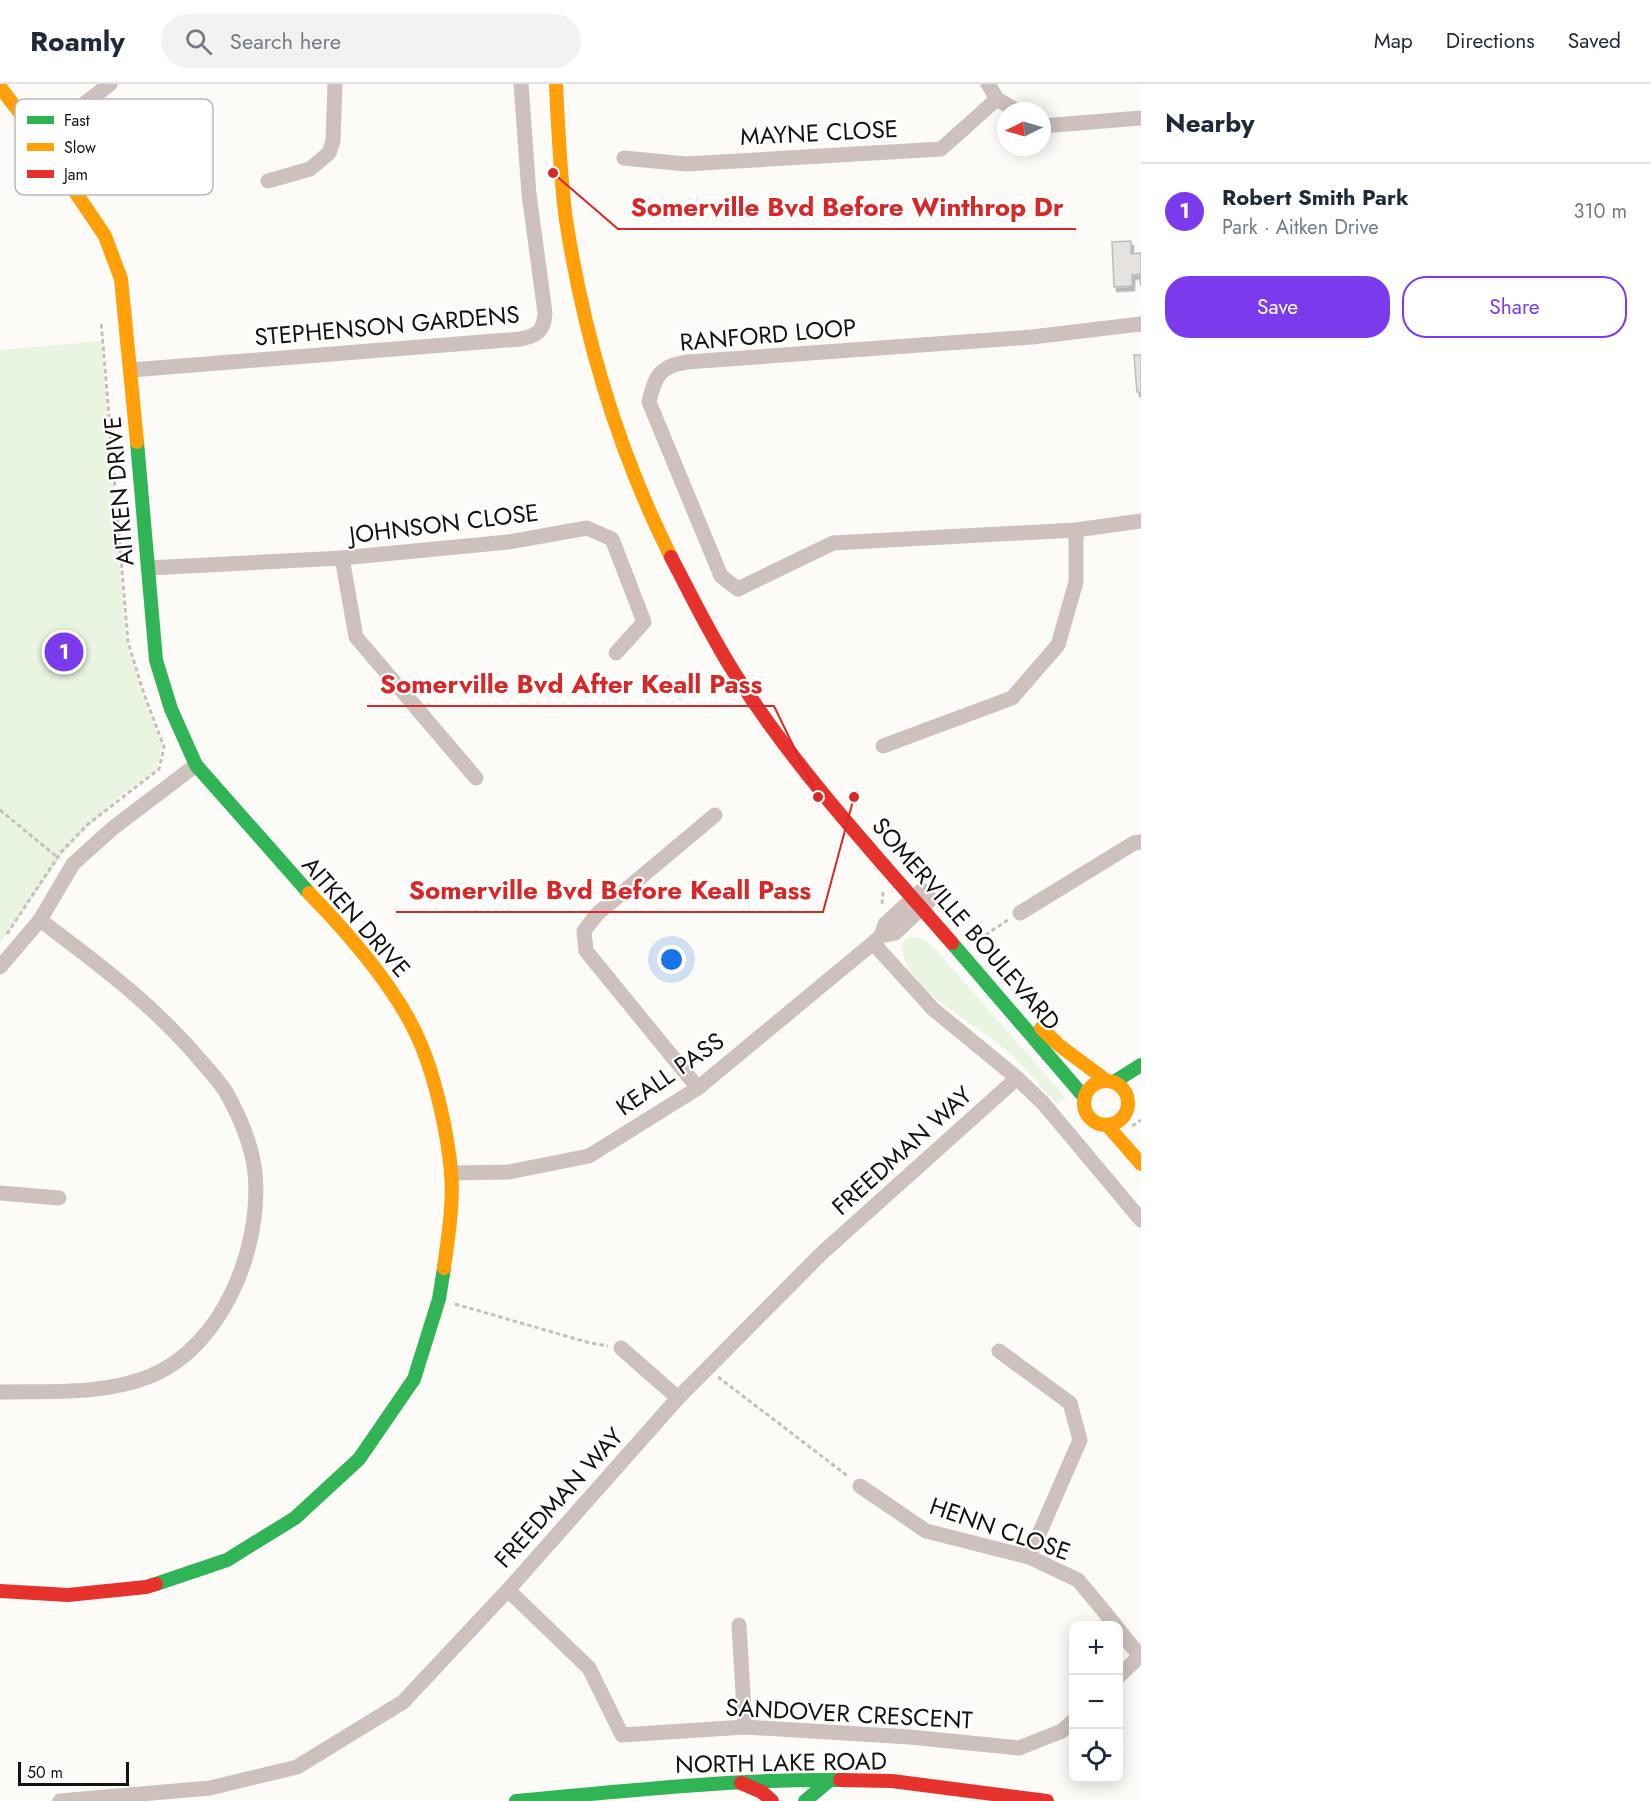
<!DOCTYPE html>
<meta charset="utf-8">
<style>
:root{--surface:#fff;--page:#f2f2f3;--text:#1f2937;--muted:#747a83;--line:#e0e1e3;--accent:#7c3aed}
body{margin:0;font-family:Jost,sans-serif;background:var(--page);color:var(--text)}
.controls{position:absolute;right:18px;bottom:18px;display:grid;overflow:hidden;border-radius:12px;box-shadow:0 3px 15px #0003}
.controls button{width:54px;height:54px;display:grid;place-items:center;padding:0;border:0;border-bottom:2px solid var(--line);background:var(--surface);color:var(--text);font:30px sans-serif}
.compass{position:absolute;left:997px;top:18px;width:54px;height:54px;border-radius:50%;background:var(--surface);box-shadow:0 3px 15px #0003;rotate:265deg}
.scale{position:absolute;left:18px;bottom:15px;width:111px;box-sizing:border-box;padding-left:6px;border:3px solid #151311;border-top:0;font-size:16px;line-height:21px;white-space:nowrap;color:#151311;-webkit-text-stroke:4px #fff;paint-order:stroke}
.you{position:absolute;left:672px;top:876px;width:21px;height:21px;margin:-15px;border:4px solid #fff;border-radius:50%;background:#1a73e8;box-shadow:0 0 0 9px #1a73e833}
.badge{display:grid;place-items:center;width:39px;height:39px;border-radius:50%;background:var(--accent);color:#fff;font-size:20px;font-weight:700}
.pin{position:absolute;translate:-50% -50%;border:3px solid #fff;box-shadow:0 2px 6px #0006}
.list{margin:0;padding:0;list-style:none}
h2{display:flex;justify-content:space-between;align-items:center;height:78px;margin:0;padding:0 24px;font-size:26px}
h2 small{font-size:20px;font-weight:400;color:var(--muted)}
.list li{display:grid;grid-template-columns:39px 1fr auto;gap:18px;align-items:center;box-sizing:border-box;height:96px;padding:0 24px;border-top:2px solid var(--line)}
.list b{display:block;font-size:22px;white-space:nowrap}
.list p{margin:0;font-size:20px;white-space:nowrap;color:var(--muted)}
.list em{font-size:20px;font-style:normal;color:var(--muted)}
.actions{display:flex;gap:12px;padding:18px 24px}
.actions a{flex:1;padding:14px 0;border:2px solid var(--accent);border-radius:24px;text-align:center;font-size:21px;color:var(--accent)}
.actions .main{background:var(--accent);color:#fff}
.icon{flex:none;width:33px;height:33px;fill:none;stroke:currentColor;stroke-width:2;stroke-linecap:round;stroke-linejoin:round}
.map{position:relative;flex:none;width:1141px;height:1717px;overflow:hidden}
header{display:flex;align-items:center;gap:36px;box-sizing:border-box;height:84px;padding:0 30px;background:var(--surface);border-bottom:2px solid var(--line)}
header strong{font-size:28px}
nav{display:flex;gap:33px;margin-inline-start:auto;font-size:21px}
.search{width:420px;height:54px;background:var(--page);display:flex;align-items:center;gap:15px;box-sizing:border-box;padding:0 21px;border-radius:33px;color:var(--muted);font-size:22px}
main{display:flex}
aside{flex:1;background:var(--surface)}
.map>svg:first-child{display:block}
.green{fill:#e9f5e0}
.building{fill:#e5e2e0;stroke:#bebcba;stroke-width:1.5;filter:url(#shadow)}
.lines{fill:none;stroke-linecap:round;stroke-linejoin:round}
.path{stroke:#c8bfbd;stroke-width:3;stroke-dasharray:4.5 3;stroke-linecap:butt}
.street{stroke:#cec0bd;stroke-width:15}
.fast{stroke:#30b455;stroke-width:14}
.slow{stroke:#ff9f0a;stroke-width:14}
.jam{stroke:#e5322d;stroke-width:14}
.labels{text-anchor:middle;stroke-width:4.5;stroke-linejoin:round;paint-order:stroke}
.street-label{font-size:24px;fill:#151311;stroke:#fff}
.key{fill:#fff;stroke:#b9b8b8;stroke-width:1.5}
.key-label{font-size:16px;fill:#151311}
.leader{fill:none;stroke:#d62828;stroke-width:2}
.callout-dot{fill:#d62828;stroke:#fff;stroke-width:2}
.callout-label{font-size:26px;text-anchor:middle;font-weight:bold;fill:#d62828;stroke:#fff;stroke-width:4.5;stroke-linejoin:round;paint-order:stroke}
</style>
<header>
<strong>Roamly</strong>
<div class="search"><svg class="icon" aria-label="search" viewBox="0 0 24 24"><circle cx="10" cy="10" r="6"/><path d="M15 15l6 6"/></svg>Search here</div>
<nav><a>Map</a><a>Directions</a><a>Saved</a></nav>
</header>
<main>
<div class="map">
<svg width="1141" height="1717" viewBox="0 0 1141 1717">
<defs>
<filter id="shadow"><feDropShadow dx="2.5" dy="4.5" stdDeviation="0" flood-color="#0004"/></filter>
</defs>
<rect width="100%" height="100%" fill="#fdfbf8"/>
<g class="green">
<polygon points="101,257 126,557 146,620 162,661 156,686 112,718 63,770 0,860 0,266"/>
<path d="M909,853H918L929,858L1066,1014L1057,1020C1041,1003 1025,983 1007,967C977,940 900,904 902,859Z"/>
</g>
<g class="building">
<polygon points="1131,157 1131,170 1141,169 1141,202 1139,190 1132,191 1132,202 1114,203 1112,158"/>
<polygon points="1134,271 1141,271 1141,308 1137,308"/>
</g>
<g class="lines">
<g class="path">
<polyline points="0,726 57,773"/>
<polyline points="883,808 882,818 884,822"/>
<polyline points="7,850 61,768 87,741 159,685 164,663 144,610 128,558 101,237"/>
<polyline points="979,855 1008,836"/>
<polyline points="1132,1042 1141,1036"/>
<polyline points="455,1220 590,1259 608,1262"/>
<polyline points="718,1293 849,1393"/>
</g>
<g class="street">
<polyline points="988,0 997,15 1017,27"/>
<polyline points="1042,42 1141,34"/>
<polyline points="39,54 110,0"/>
<polyline points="624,74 686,80 941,65 997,15"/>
<polyline points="268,97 310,85 329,69 333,57 335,0"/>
<path d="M1141,240L1032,253L687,278C659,282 655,293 649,318L721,492L738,505L833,459L1076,446L1141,437"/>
<path d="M131,286L520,255C537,252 544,247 545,229L529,110L521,0"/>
<polyline points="342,474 356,553 476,694"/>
<polyline points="148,484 342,474 508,458 587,444 612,455 644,538 616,569"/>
<polyline points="883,662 1012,614 1058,561 1076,498 1076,446"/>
<polyline points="1020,829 1134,759 1141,758"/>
<polyline points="881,852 885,840 922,806"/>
<polyline points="873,859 933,925 1017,994 1043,1019 1141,1136"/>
<polyline points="0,883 40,836 73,780 113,744 196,681"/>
<polyline points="698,1004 586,867 584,847 597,830 715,731"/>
<polyline points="451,1089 509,1088 589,1072 698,1004 873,859 881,852 895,849 931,815"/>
<polyline points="0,1109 59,1114"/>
<polyline points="621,1264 678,1314"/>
<polyline points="999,1267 1070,1319 1080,1356 1029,1473"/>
<path d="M0,1308C49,1307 101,1311 148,1293C223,1264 262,1163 255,1089C252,1060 240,1033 226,1008C219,997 209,986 200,976C154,921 97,879 40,836"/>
<polyline points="860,1402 926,1447 1029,1473 1078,1496 1116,1542"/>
<polyline points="508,1506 589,1584 622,1651 745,1643 910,1653 1019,1664 1062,1647 1074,1636"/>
<polyline points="739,1541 745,1643"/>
<polyline points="1118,1545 1140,1572"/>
<polyline points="1118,1593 1141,1571"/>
<polyline points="60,1717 210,1704 297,1683 403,1618 508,1506 678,1314 822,1169 1017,994"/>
</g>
<g class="fast">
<polyline points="137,358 156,576 171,625 196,681 309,809"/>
<polyline points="952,859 1085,1014"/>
<polyline points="1114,998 1141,981"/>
<polyline points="156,1500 227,1476 295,1434 359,1375 414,1295 439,1215 444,1184"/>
<path d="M516,1717C622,1707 734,1695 840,1696"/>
<polyline points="805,1717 830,1696"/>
</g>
<g class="slow">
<path d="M556,0C558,45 560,91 566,136C584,252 618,367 671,473"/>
<polyline points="0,3 39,54 105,152 121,195 137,358"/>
<path d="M309,809C351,852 400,908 422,963C436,997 448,1051 451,1088C454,1119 448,1153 444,1184"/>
<polyline points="1041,944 1060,962 1107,997"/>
<circle cx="1106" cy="1019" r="22"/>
<polyline points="1107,1041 1141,1080"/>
</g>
<g class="jam">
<path d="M671,473C692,513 712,555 737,593C799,689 877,773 952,859"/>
<polyline points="0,1507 68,1511 146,1503 156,1500"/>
<polyline points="840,1696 892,1697 1047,1717"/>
<polyline points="741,1699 762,1708 772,1717"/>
</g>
</g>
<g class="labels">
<g class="street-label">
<text transform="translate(819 49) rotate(-3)" y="8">MAYNE CLOSE</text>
<text transform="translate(387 242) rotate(-5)" y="8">STEPHENSON GARDENS</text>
<text transform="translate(768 251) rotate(-5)" y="8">RANFORD LOOP</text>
<text transform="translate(119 407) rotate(-95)" y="8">AITKEN DRIVE</text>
<text transform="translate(444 440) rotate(-7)" y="8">JOHNSON CLOSE</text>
<text transform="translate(356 833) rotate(49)" y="8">AITKEN DRIVE</text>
<text transform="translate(966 840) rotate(49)" y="8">SOMERVILLE BOULEVARD</text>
<text transform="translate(670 990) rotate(-35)" y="8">KEALL PASS</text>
<text transform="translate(902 1067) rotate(-42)" y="8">FREEDMAN WAY</text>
<text transform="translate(559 1414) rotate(-48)" y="8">FREEDMAN WAY</text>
<text transform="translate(1000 1445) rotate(19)" y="8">HENN CLOSE</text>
<text transform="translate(849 1630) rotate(3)" y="8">SANDOVER CRESCENT</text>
<text transform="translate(781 1679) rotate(-1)" y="8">NORTH LAKE ROAD</text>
</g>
</g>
<rect x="15" y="15" width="198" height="96" rx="9" class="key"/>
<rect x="27" y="32" width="27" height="8" fill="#30b455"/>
<rect x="27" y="59" width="27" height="8" fill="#ff9f0a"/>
<rect x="27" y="86" width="27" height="8" fill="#e5322d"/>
<g class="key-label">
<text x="64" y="42">Fast</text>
<text x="64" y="69">Slow</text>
<text x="64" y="96">Jam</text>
</g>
<path class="leader" d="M553 89L618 145H1076M818 713L774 622H367M854 713L823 828H396"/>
<g class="callout-dot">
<circle cx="553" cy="89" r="6"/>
<circle cx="818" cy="713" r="6"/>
<circle cx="854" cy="713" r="6"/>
</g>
<g class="callout-label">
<text x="847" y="132">Somerville Bvd Before Winthrop Dr</text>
<text x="571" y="609">Somerville Bvd After Keall Pass</text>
<text x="610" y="815">Somerville Bvd Before Keall Pass</text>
</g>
</svg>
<div class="controls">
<button>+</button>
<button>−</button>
<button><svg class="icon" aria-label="locate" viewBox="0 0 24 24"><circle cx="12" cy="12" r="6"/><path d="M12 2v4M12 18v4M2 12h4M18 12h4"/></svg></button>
</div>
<svg class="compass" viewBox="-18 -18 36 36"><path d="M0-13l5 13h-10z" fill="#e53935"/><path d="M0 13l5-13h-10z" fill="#747a83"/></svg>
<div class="scale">50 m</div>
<div class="you"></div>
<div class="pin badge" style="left:64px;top:568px">1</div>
</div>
<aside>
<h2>Nearby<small></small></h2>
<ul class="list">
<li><span class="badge">1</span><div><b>Robert Smith Park</b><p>Park · Aitken Drive</p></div><em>310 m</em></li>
</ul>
<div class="actions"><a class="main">Save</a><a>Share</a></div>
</aside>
</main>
